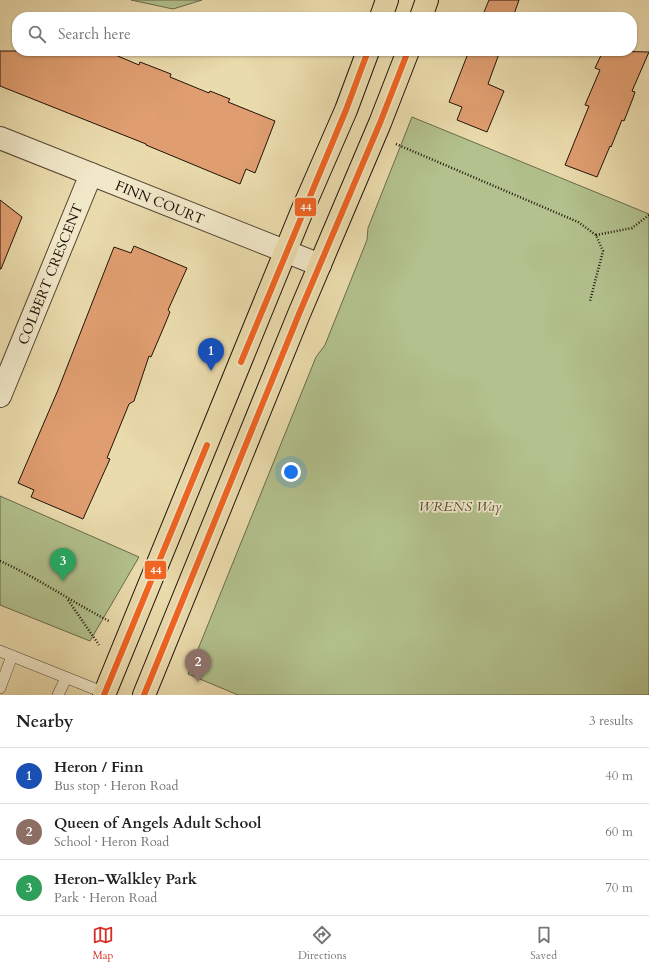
<!DOCTYPE html>
<meta charset="utf-8">
<style>
:root{--surface:#fff;--page:#f6f6f6;--text:#222;--muted:#767676;--line:#e0e0e0;--accent:#d93025}
body{margin:0;font-family:Cardo,serif;background:var(--page);color:var(--text)}
.you{position:absolute;left:291px;top:472px;width:14px;height:14px;margin:-10px;border:3px solid #fff;border-radius:50%;background:#1a73e8;box-shadow:0 0 0 6px #1a73e833}
.badge{display:grid;place-items:center;width:26px;height:26px;border-radius:50%;background:var(--accent);color:#fff;font-size:13px;font-weight:700}
.pin{position:absolute;translate:-50% -33px;filter:drop-shadow(0 1px 2px #0008)}
.pin::after{content:'';position:absolute;top:21px;width:14px;height:12px;background:inherit;clip-path:polygon(0 0,100% 0,50% 100%)}
.list{margin:0;padding:0;list-style:none}
h2{display:flex;justify-content:space-between;align-items:center;height:52px;margin:0;padding:0 16px;font-size:17px}
h2 small{font-size:13px;font-weight:400;color:var(--muted)}
.list li{display:grid;grid-template-columns:26px 1fr auto;gap:12px;align-items:center;box-sizing:border-box;height:56px;padding:0 16px;border-top:1px solid var(--line)}
.list b{display:block;font-size:15px;white-space:nowrap}
.list p{margin:0;font-size:13px;white-space:nowrap;color:var(--muted)}
.list em{font-size:13px;font-style:normal;color:var(--muted)}
.icon{flex:none;width:22px;height:22px;fill:none;stroke:currentColor;stroke-width:2;stroke-linecap:round;stroke-linejoin:round}
.map{position:relative;flex:none;width:649px;height:695px;overflow:hidden}
.search{position:absolute;background:var(--surface);box-shadow:0 1px 3px #0004;left:12px;right:12px;top:12px;height:44px;display:flex;align-items:center;gap:10px;box-sizing:border-box;padding:0 14px;border-radius:16px;color:var(--muted);font-size:15px}
.sheet{height:220px;background:var(--surface)}
nav{display:flex;justify-content:space-around;align-items:center;box-sizing:border-box;height:56px;border-top:1px solid var(--line);background:var(--surface);font-size:11px;color:var(--muted)}
nav a{display:grid;justify-items:center;gap:2px}
nav .on{color:var(--accent)}
.map>svg:first-child{display:block}
.green{fill:#b2c18d;stroke:#6a6a4c}
.building{fill:#e09e70;stroke:#21120a}
.lines{fill:none;stroke-linecap:round;stroke-linejoin:round}
.lane-casing{stroke:#534432;stroke-width:12}
.street-casing{stroke:#534432;stroke-width:24}
.primary-casing{stroke:#21120a;stroke-width:24}
.path{stroke:#21120a;stroke-width:2.5;stroke-dasharray:1 2;stroke-linecap:butt}
.lane{stroke:#f1e8c9;stroke-width:11}
.street{stroke:#f1e8c9;stroke-width:22}
.primary{stroke:#eadbac;stroke-width:22}
.bus-1-casing{stroke:#f1e8c9;stroke-width:9}
.bus-1{stroke:#f26522;stroke-width:6}
.labels{text-anchor:middle;stroke-width:3.5;stroke-linejoin:round;paint-order:stroke}
.street-label{font-size:14px;fill:#21120a;stroke:#f1e8c9}
.park-label{font-size:14px;font-style:italic;fill:#544f38;stroke:#f1e8c9}
.line-badge{stroke:#f1e8c9;stroke-width:1.5}
.badge-label{font-size:11px;text-anchor:middle;font-weight:bold;fill:#fff}
</style>
<div class="map">
<svg width="649" height="695" viewBox="0 0 649 695">
<rect width="100%" height="100%" fill="#eadbac"/>
<filter id="stains"><feTurbulence type="fractalNoise" baseFrequency=".005" numOctaves="4"/><feColorMatrix values="0 0 0 0 .2 0 0 0 0 .09 0 0 0 0 .02 0 0 0 .5 -.17"/></filter>
<radialGradient id="worn" r=".72"><stop offset=".6" stop-color="#630" stop-opacity="0"/><stop offset="1" stop-color="#630" stop-opacity=".3"/></radialGradient>
<g class="green">
<polygon points="131,0 202,0 173,9"/>
<polygon points="412,117 649,214 649,695 238,695 188,674 316,357 325,345 367,240 368,228"/>
<polygon points="0,496 139,557 90,641 0,605"/>
</g>
<g class="building">
<polygon points="489,0 519,0 513,17 482,17"/>
<polygon points="0,51 106,51 139,65 140,62 171,74 170,77 209,93 210,91 230,99 228,102 275,121 255,173 246,169 240,184 146,145 146,144 0,86"/>
<polygon points="469,51 500,51 488,84 504,91 487,132 457,120 462,107 449,102"/>
<polygon points="603,51 649,52 632,91 635,92 633,98 624,121 622,120 611,147 610,146 597,177 565,165 589,106 585,105 600,70 595,68"/>
<polygon points="0,200 22,217 1,269 0,269"/>
<polygon points="134,246 187,268 168,310 170,312 163,329 151,357 149,356 134,401 129,404 107,458 110,459 83,519 31,497 34,490 18,483 58,390 114,247 131,253"/>
</g>
<g class="lines">
<g class="lane-casing">
<g id="lane">
<polyline points="0,651 105,693"/>
<polyline points="0,688 12,656"/>
<polyline points="58,695 66,678"/>
</g>
</g>
<g class="street-casing">
<g id="street">
<polyline points="0,138 320,265"/>
<polyline points="0,396 91,174"/>
</g>
</g>
<g class="primary-casing">
<g id="primary">
<polyline points="381,17 387,0"/>
<polyline points="421,17 427,0"/>
<polyline points="104,695 302,211 346,110 368,51"/>
<polyline points="144,695 299,314 380,123 408,51"/>
</g>
</g>
<g class="path">
<polyline points="396,144 578,222 596,235 603,251 590,301"/>
<polyline points="596,235 632,228 649,215"/>
<path d="M0,561C38,578 72,602 109,621"/>
<polyline points="68,600 99,645"/>
</g>
<use href="#lane" class="lane"/>
<use href="#street" class="street"/>
<use href="#primary" class="primary"/>
<g class="bus-1-casing">
<g id="bus-1">
<polyline points="241,362 346,110 368,51"/>
<polyline points="104,695 207,445"/>
<polyline points="144,695 299,314 380,123 408,51"/>
</g>
</g>
<use href="#bus-1" class="bus-1"/>
</g>
<g class="labels">
<g class="street-label">
<text transform="translate(160 202) rotate(22)" y="5">FINN COURT</text>
<text transform="translate(50 274) rotate(-68)" y="5">COLBERT CRESCENT</text>
</g>
<g class="park-label">
<text x="460" y="511">WRENS Way</text>
</g>
</g>
<g class="line-badge">
<rect x="294" y="197" width="23" height="20" rx="4" fill="#f26522"/>
<rect x="144" y="560" width="23" height="20" rx="4" fill="#f26522"/>
</g>
<g class="badge-label">
<text x="306" y="211">44</text>
<text x="156" y="574">44</text>
</g>
<rect width="100%" height="100%" filter="url(#stains)"/>
<rect width="100%" height="100%" fill="url(#worn)"/>
</svg>
<div class="you"></div>
<div class="pin badge" style="left:211px;top:371px;background:#1a4fb4">1</div>
<div class="pin badge" style="left:198px;top:682px;background:#8d6e63">2</div>
<div class="pin badge" style="left:63px;top:581px;background:#2e9e5b">3</div>
<div class="search"><svg class="icon" aria-label="search" viewBox="0 0 24 24"><circle cx="10" cy="10" r="6"/><path d="M15 15l6 6"/></svg>Search here</div>
</div>
<section class="sheet">
<h2>Nearby<small>3 results</small></h2>
<ul class="list">
<li><span class="badge" style="background:#1a4fb4">1</span><div><b>Heron / Finn</b><p>Bus stop · Heron Road</p></div><em>40 m</em></li>
<li><span class="badge" style="background:#8d6e63">2</span><div><b>Queen of Angels Adult School</b><p>School · Heron Road</p></div><em>60 m</em></li>
<li><span class="badge" style="background:#2e9e5b">3</span><div><b>Heron-Walkley Park</b><p>Park · Heron Road</p></div><em>70 m</em></li>
</ul>
</section>
<nav>
<a class="on"><svg class="icon" aria-label="map" viewBox="0 0 24 24"><path d="M3 6l6-2 6 2 6-2v14l-6 2-6-2-6 2zM9 4v14M15 6v14"/></svg>Map</a>
<a><svg class="icon" aria-label="directions" viewBox="0 0 24 24"><path d="M12 3l9 9-9 9-9-9zM9 14v-3h6M13 9l2 2-2 2"/></svg>Directions</a>
<a><svg class="icon" aria-label="saved" viewBox="0 0 24 24"><path d="M7 4h10v16l-5-4-5 4z"/></svg>Saved</a>
</nav>
